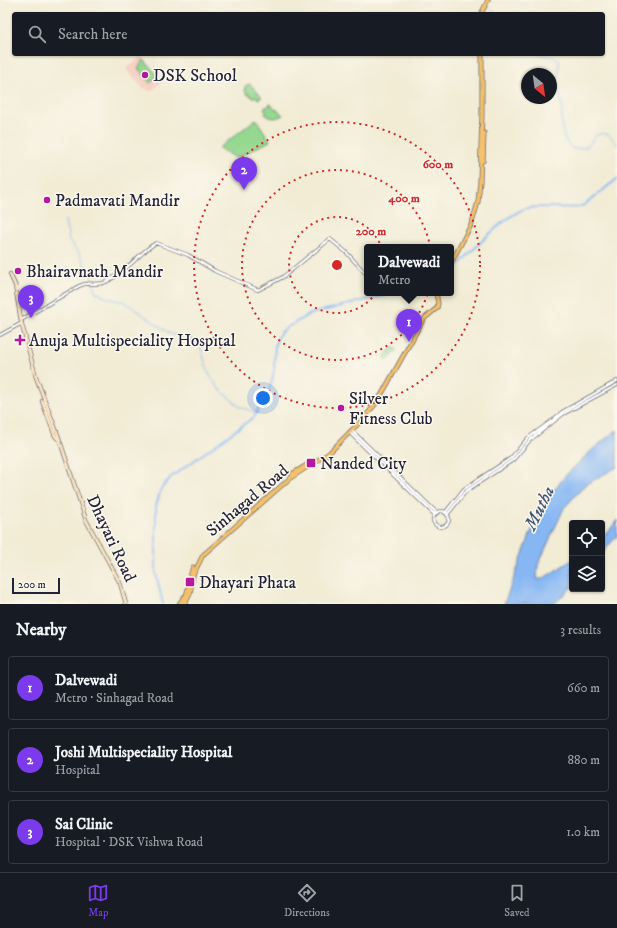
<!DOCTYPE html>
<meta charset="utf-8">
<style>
:root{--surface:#171b24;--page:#20242c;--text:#f1f3f6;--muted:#9ea1a6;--line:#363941;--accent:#7c3aed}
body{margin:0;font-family:"IM FELL DW Pica",serif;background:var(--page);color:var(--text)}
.controls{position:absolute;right:12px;bottom:12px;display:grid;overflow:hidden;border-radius:4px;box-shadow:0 1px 3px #0004}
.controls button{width:36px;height:36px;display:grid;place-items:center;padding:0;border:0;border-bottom:1px solid var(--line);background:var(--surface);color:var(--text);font:20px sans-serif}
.compass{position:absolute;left:521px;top:68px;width:36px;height:36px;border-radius:50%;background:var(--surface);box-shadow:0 1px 3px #0004;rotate:151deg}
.scale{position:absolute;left:12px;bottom:10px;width:48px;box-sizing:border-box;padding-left:4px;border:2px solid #22223b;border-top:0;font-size:11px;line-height:14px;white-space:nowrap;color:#22223b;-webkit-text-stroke:3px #fbf7ec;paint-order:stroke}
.you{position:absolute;left:263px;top:398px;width:14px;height:14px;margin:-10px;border:3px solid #fff;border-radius:50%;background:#1a73e8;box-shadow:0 0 0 6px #1a73e833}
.badge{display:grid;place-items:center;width:26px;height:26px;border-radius:50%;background:var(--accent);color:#fff;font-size:13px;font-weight:700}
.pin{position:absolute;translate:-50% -33px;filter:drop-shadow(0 1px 2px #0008)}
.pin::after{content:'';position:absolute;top:21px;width:14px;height:12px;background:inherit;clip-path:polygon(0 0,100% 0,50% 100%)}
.popup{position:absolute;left:364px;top:244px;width:90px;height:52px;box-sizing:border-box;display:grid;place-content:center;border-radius:4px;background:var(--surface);filter:drop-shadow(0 1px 3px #0005);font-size:13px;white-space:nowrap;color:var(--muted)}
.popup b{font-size:15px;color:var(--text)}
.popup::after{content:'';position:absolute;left:50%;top:100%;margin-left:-8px;border:8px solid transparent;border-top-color:var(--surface)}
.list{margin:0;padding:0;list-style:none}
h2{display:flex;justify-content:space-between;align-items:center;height:52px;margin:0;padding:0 16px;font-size:17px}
h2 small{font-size:13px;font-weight:400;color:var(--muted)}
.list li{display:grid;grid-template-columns:26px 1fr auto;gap:12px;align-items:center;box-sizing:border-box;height:64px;margin:0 8px 8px;padding:0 8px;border:1px solid var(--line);border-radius:4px}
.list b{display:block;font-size:15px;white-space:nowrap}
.list p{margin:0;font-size:13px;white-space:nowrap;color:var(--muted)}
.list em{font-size:13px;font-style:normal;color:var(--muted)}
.icon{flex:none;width:22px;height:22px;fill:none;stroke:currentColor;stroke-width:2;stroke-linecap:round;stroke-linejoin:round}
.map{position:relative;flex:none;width:617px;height:604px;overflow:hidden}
.search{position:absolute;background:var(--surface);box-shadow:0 1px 3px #0004;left:12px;right:12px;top:12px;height:44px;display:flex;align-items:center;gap:10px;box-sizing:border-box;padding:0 14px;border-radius:4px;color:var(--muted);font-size:15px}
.sheet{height:268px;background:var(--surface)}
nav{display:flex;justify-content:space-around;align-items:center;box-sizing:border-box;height:56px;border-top:1px solid var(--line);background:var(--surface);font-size:11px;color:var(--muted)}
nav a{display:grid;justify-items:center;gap:2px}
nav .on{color:var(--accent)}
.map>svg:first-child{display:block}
.built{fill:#f6d1c5}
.green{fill:#95d890;stroke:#5c7d66}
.water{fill:#87b7f3;stroke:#546c97}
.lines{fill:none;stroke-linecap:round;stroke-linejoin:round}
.stream{stroke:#87b7f3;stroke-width:1}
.canal{stroke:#87b7f3;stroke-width:2}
.tertiary-casing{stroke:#6b6971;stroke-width:4}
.secondary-casing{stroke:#6b6971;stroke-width:4.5}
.primary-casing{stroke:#6b6971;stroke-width:5}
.tertiary{stroke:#fff;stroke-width:2.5}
.secondary{stroke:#fbe6c4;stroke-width:3}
.primary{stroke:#f5c16b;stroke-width:3.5}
.ring{fill:none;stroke:#d62828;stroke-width:2;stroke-dasharray:2 4}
.poi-dot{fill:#b5179e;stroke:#fbf7ec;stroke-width:1.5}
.labels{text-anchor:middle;stroke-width:3;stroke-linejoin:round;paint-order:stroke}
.poi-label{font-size:17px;fill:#22223b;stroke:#fbf7ec;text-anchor:start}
.street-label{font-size:17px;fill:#22223b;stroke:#fbf7ec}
.water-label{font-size:18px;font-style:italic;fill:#45567b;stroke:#fbf7ec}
.centre{fill:#d62828;stroke:#fbf7ec;stroke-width:2}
.ring-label{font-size:12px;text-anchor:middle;font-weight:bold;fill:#d62828;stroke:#fbf7ec;stroke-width:3;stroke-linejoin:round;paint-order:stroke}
</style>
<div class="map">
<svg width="617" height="604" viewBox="0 0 617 604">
<rect width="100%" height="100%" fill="#fbf7ec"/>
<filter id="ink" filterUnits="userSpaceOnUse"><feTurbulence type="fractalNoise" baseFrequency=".025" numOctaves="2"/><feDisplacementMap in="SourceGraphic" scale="8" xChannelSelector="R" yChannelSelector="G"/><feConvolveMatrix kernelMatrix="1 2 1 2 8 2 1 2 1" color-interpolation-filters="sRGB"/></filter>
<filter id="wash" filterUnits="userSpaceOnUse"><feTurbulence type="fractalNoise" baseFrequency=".012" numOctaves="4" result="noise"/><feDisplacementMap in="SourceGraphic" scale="16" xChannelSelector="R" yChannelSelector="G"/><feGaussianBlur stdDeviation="0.9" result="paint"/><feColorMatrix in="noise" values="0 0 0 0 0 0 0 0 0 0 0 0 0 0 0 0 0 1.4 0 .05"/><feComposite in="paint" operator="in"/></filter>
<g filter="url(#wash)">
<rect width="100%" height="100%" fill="#f2ecd5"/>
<polygon class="built" points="142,56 163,81 150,92 146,88 144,89 126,69"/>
<g class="green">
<polygon points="144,60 158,76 150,83 138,68"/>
<polygon points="250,84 262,97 258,99 256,96 253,98 250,95 247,94 245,91 245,86"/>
<path d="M270,104L283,115C275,119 272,119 265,114L267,111L264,109L265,107H267Z"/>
<polygon points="256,119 270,141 236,158 219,148"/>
<polygon points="393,347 397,350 388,360 384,357"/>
</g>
<g class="water">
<polygon points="617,430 617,467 585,485 564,508 538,565 537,579 542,579 572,560 572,587 554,604 504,604 541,506 566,475 594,448"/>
<polygon points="617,520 617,536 602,553 602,537 609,531"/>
</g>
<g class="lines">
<g class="stream">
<polyline points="487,5 496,14"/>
<path d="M540,54C546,58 555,54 559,61C560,69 558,76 558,83C558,91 561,98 562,105C562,119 559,142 574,149C588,147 587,149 595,136C607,130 611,136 617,145"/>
<path d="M65,220L69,241L79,253L93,280L95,291L107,298L125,302L169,333C179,337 190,337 199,343L209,374L219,389L240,407L257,413"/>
</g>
<g class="canal">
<path d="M451,273C467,256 507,212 528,208C544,205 562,209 578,207L584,205L617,179"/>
<polyline points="163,604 156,574 156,506 161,489 170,478 254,417 269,391 272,381 274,371 275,344 278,337 281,332 288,327 308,315 318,312 394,293"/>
</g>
</g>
</g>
<g filter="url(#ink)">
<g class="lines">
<g class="tertiary-casing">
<g id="tertiary">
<path d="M21,320L79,286C90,280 96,287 106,282C113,278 121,273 127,267C137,259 145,249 156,243L188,255L215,271L258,290L283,277L330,239L346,252L367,275"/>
<polyline points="0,335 22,323"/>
<polyline points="351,430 437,513"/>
<polyline points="349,432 435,515"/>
<circle cx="441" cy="519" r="8"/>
<polyline points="445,513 464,489 511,458 528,438 553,420 562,412 617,381"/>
<polyline points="447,515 466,491 513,460 530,440 563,414 617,385"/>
</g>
</g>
<g class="secondary-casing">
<g id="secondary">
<polyline points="10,274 15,285 22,326"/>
<polyline points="22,325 36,377 58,435 86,520 120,583 126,604"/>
<polyline points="42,401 55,436 58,439"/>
</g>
</g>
<g class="primary-casing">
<g id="primary">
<polyline points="481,14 488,0"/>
<polyline points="483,161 484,133"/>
<polyline points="451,263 472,223 478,202 480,181 482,114 482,54"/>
<polyline points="292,474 307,465"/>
<polyline points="179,604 184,597"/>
<path d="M182,604C190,593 188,579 193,567"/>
<polyline points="185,604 190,594 193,575 203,555 289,479 329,453 364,418 378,401 422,322 425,318 437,308 438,303 436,293"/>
</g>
</g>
<use href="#tertiary" class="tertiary"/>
<use href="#secondary" class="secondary"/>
<use href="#primary" class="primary"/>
</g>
</g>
<g class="ring">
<circle cx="337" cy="265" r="48"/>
<circle cx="337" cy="265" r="95"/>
<circle cx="337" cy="265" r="143"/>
</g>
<g class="poi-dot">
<circle cx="145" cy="75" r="4"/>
<circle cx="47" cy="200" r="4"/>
<circle cx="18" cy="271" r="4"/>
<path d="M18 334h4v4h4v4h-4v4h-4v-4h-4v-4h4z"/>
<circle cx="341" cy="408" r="4"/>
<rect x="306" y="458" width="10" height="10" rx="2"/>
<rect x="185" y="577" width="10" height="10" rx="2"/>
</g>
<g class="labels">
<g class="poi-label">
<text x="153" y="81">DSK School</text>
<text x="55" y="206">Padmavati Mandir</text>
<text x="26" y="277">Bhairavnath Mandir</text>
<text x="29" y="346">Anuja Multispeciality Hospital</text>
<text x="349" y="404">Silver<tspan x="349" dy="20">Fitness Club</tspan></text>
<text x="320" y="469">Nanded City</text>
<text x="199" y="588">Dhayari Phata</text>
</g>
<g class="street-label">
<text transform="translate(247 500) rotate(-40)" y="6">Sinhagad Road</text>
<text transform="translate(112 538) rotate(65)" y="6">Dhayari Road</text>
</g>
<g class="water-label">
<text transform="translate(539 508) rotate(-64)" y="6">Mutha</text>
</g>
</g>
<circle cx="337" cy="265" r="6" class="centre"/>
<g class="ring-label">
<text x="438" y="168">600 m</text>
<text x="404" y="202">400 m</text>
<text x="371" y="235">200 m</text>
</g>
</svg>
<div class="controls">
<button><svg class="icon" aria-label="locate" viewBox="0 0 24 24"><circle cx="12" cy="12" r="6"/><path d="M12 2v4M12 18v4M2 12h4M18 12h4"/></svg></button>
<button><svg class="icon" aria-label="layers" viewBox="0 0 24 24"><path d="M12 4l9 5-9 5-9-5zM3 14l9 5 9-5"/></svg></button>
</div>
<svg class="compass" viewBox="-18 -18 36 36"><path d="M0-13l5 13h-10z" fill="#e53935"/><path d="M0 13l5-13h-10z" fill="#9ea1a6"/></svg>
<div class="scale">200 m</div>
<div class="you"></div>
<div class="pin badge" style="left:409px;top:342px">1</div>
<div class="popup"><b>Dalvewadi</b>Metro</div>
<div class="pin badge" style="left:244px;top:190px">2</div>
<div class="pin badge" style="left:31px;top:318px">3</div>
<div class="search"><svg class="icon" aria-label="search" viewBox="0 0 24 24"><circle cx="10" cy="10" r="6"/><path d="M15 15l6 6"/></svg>Search here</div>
</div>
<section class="sheet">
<h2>Nearby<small>3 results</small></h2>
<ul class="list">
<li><span class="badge">1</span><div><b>Dalvewadi</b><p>Metro · Sinhagad Road</p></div><em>660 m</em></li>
<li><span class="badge">2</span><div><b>Joshi Multispeciality Hospital</b><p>Hospital</p></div><em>880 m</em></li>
<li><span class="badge">3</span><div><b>Sai Clinic</b><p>Hospital · DSK Vishwa Road</p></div><em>1.0 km</em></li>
</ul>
</section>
<nav>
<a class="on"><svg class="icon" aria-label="map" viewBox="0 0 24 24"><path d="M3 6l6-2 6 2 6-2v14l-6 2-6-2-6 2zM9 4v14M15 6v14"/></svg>Map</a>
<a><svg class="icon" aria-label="directions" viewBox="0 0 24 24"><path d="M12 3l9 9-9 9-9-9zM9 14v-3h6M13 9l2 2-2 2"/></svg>Directions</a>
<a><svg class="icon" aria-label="saved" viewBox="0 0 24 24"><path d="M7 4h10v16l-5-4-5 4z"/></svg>Saved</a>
</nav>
